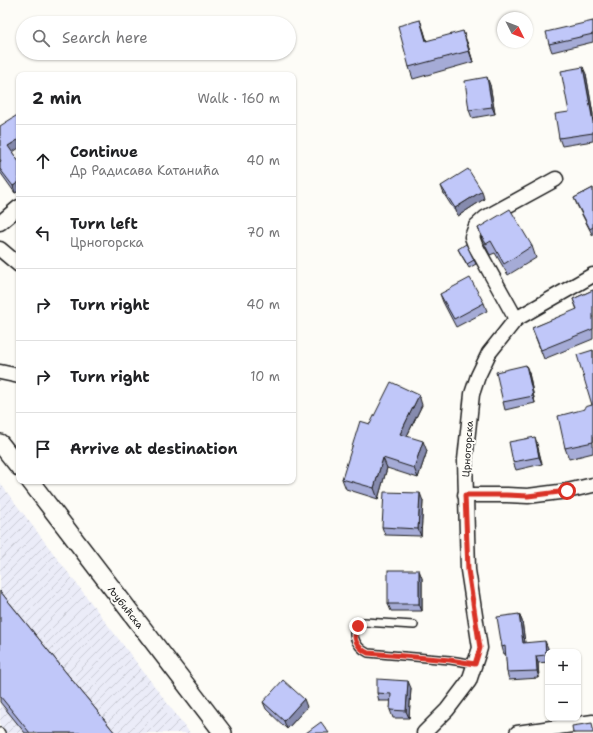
<!DOCTYPE html>
<meta charset="utf-8">
<style>
:root{--surface:#fff;--page:#f6f6f6;--text:#202124;--muted:#757577;--line:#e0e0e0}
body{margin:0;font-family:"Shantell Sans",sans-serif;background:var(--page);color:var(--text)}
.controls{position:absolute;right:12px;bottom:12px;display:grid;overflow:hidden;border-radius:8px;box-shadow:0 1px 3px #0004}
.controls button{width:36px;height:36px;display:grid;place-items:center;padding:0;border:0;border-bottom:1px solid var(--line);background:var(--surface);color:var(--text);font:20px sans-serif}
.compass{position:absolute;left:497px;top:12px;width:36px;height:36px;border-radius:50%;background:var(--surface);box-shadow:0 1px 3px #0004;rotate:132deg}
.stop{position:absolute;width:12px;height:12px;margin:-9px;border:3px solid #d93025;border-radius:50%;background:#fff}
.stop.end{background:#d93025;border-color:#fff;box-shadow:0 1px 4px #0008}
.list{margin:0;padding:0;list-style:none}
h2{display:flex;justify-content:space-between;align-items:center;height:52px;margin:0;padding:0 16px;font-size:17px}
h2 small{font-size:13px;font-weight:400;color:var(--muted)}
.list li{display:grid;grid-template-columns:26px 1fr auto;gap:12px;align-items:center;box-sizing:border-box;height:72px;padding:0 16px;border-top:1px solid var(--line)}
.list b{display:block;font-size:15px;white-space:nowrap}
.list p{margin:0;font-size:13px;white-space:nowrap;color:var(--muted)}
.list em{font-size:13px;font-style:normal;color:var(--muted)}
.icon{flex:none;width:22px;height:22px;fill:none;stroke:currentColor;stroke-width:2;stroke-linecap:round;stroke-linejoin:round}
.map{position:relative;flex:none;width:593px;height:733px;overflow:hidden}
.search{position:absolute;background:var(--surface);box-shadow:0 1px 3px #0004;left:16px;top:16px;width:280px;height:44px;display:flex;align-items:center;gap:10px;box-sizing:border-box;padding:0 14px;border-radius:22px;color:var(--muted);font-size:15px}
.panel{position:absolute;background:var(--surface);box-shadow:0 1px 3px #0004;left:16px;top:72px;width:280px;height:412px;border-radius:8px}
.map>svg:first-child{display:block}
.industrial{fill:url(#industrial-furrows)}
.lines{fill:none;stroke-linecap:round;stroke-linejoin:round}
.service-casing{stroke:#1c1c1c;stroke-width:10}
.minor-casing{stroke:#1c1c1c;stroke-width:17}
.tertiary-casing{stroke:#1c1c1c;stroke-width:20}
.service{stroke:#fdfcf7;stroke-width:7}
.minor{stroke:#fdfcf7;stroke-width:14}
.tertiary{stroke:#fdfcf7;stroke-width:17}
.wall{fill:#a5abd6;stroke:#1c1c1c}
.shaded-wall{fill:#868bae;stroke:#1c1c1c}
.building{fill:#c0c7f9;stroke:#1c1c1c}
.route{stroke:#d93025;stroke-width:5}
.labels{text-anchor:middle;stroke-width:4;stroke-linejoin:round;paint-order:stroke}
.street-label{font-size:10px;fill:#1c1c1c;stroke:#fdfcf7}
</style>
<div class="map">
<svg width="593" height="733" viewBox="0 0 593 733">
<defs>
<pattern id="industrial-furrows" width="10" height="10" patternUnits="userSpaceOnUse"><rect width="10" height="10" fill="#ebecf8"/><path d="M-1 1l2-2M0 10L10 0M9 11l2-2" fill="none" stroke="#c9cad4"/></pattern>
</defs>
<rect width="100%" height="100%" fill="#fdfcf7"/>
<filter id="ink" filterUnits="userSpaceOnUse"><feTurbulence type="fractalNoise" baseFrequency=".025" numOctaves="2"/><feDisplacementMap in="SourceGraphic" scale="8" xChannelSelector="R" yChannelSelector="G"/><feConvolveMatrix kernelMatrix="1 2 1 2 8 2 1 2 1" color-interpolation-filters="sRGB"/></filter>
<g filter="url(#ink)">
<polygon class="industrial" points="0,483 190,733 0,733"/>
<g class="lines">
<g class="service-casing">
<g id="service">
<path d="M414,625L364,622C346,628 355,647 368,653L450,660L475,664"/>
<polyline points="0,732 1,733"/>
</g>
</g>
<g class="minor-casing">
<g id="minor">
<polyline points="0,223 19,207"/>
<polyline points="0,249 19,265"/>
<polyline points="516,319 475,245 472,237 476,226 485,218 556,179"/>
<polyline points="0,372 19,376"/>
<polyline points="465,495 507,495 528,496 567,491 593,485"/>
<polyline points="424,733 447,710 469,681 480,648 468,570 465,460 472,394 478,376 489,353 516,319 593,275"/>
<polyline points="517,733 593,722"/>
</g>
</g>
<g class="tertiary-casing">
<g id="tertiary">
<polyline points="0,443 19,467"/>
<polyline points="30,481 223,733"/>
</g>
</g>
<use href="#service" class="service"/>
<use href="#minor" class="minor"/>
<use href="#tertiary" class="tertiary"/>
</g>
<g class="wall">
<polygon points="420,20 427,41 467,42 473,62 413,79 409,67"/>
<polygon points="593,21 593,42 552,52 549,44"/>
<polygon points="586,74 593,114 593,141 562,146 559,138 569,112"/>
<polygon points="490,85 495,114 472,118 469,110"/>
<polygon points="0,126 12,152 19,162 19,191 15,193 0,172"/>
<polygon points="441,186 484,199 458,216 444,194"/>
<polygon points="593,188 593,236 577,205 574,198"/>
<polygon points="478,228 532,246 536,258 508,275 495,253 490,255 482,239"/>
<polygon points="458,249 474,260 476,264 469,268 460,253"/>
<polygon points="593,290 593,339 544,359 532,328 577,310 573,299"/>
<polygon points="440,294 484,303 487,311 456,327 443,302"/>
<polygon points="593,350 593,453 569,459 565,448 585,409 592,405"/>
<polygon points="529,373 535,403 505,410 503,402"/>
<polygon points="422,405 407,436 427,451 418,478 387,468 378,499 346,489 342,479 370,424"/>
<polygon points="537,444 542,464 516,470 513,462"/>
<polygon points="423,501 421,536 385,535 382,527"/>
<polygon points="422,578 422,611 391,611 388,604"/>
<polygon points="0,591 115,733 25,733 0,702"/>
<polygon points="519,614 522,621 525,643 548,648 548,662 538,663 539,678 509,680 507,672 506,654 504,654 502,647"/>
<polygon points="411,688 409,718 393,718 390,710 391,701 379,701 377,693"/>
<polygon points="263,702 307,707 287,729 266,709"/>
</g>
<g class="shaded-wall">
<polygon points="420,20 424,31 430,53 426,41"/>
<polygon points="463,31 467,42 473,62 469,51"/>
<polygon points="583,67 586,74 593,114 593,122"/>
<polygon points="487,77 490,85 495,114 492,107"/>
<polygon points="19,139 19,148 10,154 8,146"/>
<polygon points="19,182 19,191 15,193 13,186"/>
<polygon points="482,191 484,199 458,216 455,208"/>
<polygon points="526,365 529,373 535,403 533,396"/>
<polygon points="419,395 422,405 403,444 400,434"/>
<polygon points="535,437 537,444 542,464 539,457"/>
<polygon points="423,441 427,451 418,478 414,468"/>
<polygon points="383,458 387,468 378,499 374,488"/>
<polygon points="420,493 423,501 421,536 418,529"/>
<polygon points="419,570 422,578 422,611 419,604"/>
<polygon points="519,614 522,621 526,650 523,643"/>
<polygon points="545,641 548,648 548,659 546,655"/>
<polygon points="536,656 538,663 539,678 537,671"/>
<polygon points="408,681 411,688 409,718 406,711"/>
<polygon points="304,699 307,707 287,729 284,721"/>
</g>
<g class="building">
<polygon points="420,20 426,41 463,31 469,51 409,67 398,26"/>
<polygon points="593,21 593,34 549,44 546,32"/>
<polygon points="583,67 593,122 593,133 559,138 555,114 569,112 561,71"/>
<polygon points="487,77 492,107 469,110 465,81"/>
<polygon points="19,114 19,139 8,146 19,162 19,182 13,186 0,169 0,162 1,161 0,159 0,126"/>
<polygon points="468,169 482,191 455,208 441,186"/>
<polygon points="593,188 593,227 590,229 574,198"/>
<polygon points="510,209 532,246 504,264 491,241 486,244 478,228"/>
<polygon points="466,244 474,260 467,264 458,249"/>
<polygon points="470,278 484,303 454,319 440,294"/>
<polygon points="593,290 593,329 541,350 532,328 577,309 573,299"/>
<polygon points="593,350 593,442 565,448 558,416 585,409 585,407 592,405 577,355"/>
<polygon points="526,365 533,396 503,402 496,372"/>
<polygon points="391,382 419,395 400,434 423,441 414,468 383,458 374,488 342,479 360,421 370,424"/>
<polygon points="535,437 539,457 513,462 509,442"/>
<polygon points="384,492 420,493 418,529 382,527"/>
<rect x="388" y="570" width="31" height="34"/>
<polygon points="0,591 115,733 30,733 0,696"/>
<polygon points="519,614 523,643 545,641 546,655 536,656 537,671 507,672 505,646 502,647 497,617"/>
<polygon points="377,679 408,681 406,711 390,710 391,694 377,693"/>
<polygon points="283,680 304,699 284,721 263,702"/>
<polygon points="321,722 329,733 306,733"/>
<polygon points="592,723 593,729 593,733 573,733 572,726"/>
</g>
</g>
<g class="lines" filter="url(#ink)">
<path class="route" d="M358,626C351,637 357,648 368,653L450,660L475,664L480,648L468,570L465,495H507L528,496L567,491"/>
</g>
<g class="labels">
<g class="street-label">
<text transform="translate(467 449) rotate(-86)" y="4">Црногорска</text>
<text transform="translate(126 607) rotate(52)" y="4">Љубићска</text>
</g>
</g>
</svg>
<div class="controls">
<button>+</button>
<button>−</button>
</div>
<svg class="compass" viewBox="-18 -18 36 36"><path d="M0-13l5 13h-10z" fill="#e53935"/><path d="M0 13l5-13h-10z" fill="#757577"/></svg>
<div class="stop" style="left:567px;top:491px"></div>
<div class="stop end" style="left:358px;top:626px"></div>
<div class="search"><svg class="icon" aria-label="search" viewBox="0 0 24 24"><circle cx="10" cy="10" r="6"/><path d="M15 15l6 6"/></svg>Search here</div>
<section class="panel">
<h2>2 min<small>Walk · 160 m</small></h2>
<ul class="list">
<li><svg class="icon" aria-label="ahead" viewBox="0 0 24 24"><path d="M12 20V5M6 11l6-6 6 6"/></svg><div><b>Continue</b><p>Др Радисава Катанића</p></div><em>40 m</em></li>
<li><svg class="icon" aria-label="left" viewBox="0 0 24 24"><path d="M17 20v-9H6M10 6l-5 5 5 5"/></svg><div><b>Turn left</b><p>Црногорска</p></div><em>70 m</em></li>
<li><svg class="icon" aria-label="right" viewBox="0 0 24 24"><path d="M7 20v-9h11M14 6l5 5-5 5"/></svg><div><b>Turn right</b></div><em>40 m</em></li>
<li><svg class="icon" aria-label="right" viewBox="0 0 24 24"><path d="M7 20v-9h11M14 6l5 5-5 5"/></svg><div><b>Turn right</b></div><em>10 m</em></li>
<li><svg class="icon" aria-label="arrive" viewBox="0 0 24 24"><path d="M6 21V4h12l-3 4 3 4H6"/></svg><div><b>Arrive at destination</b></div></li>
</ul>
</section>
</div>
